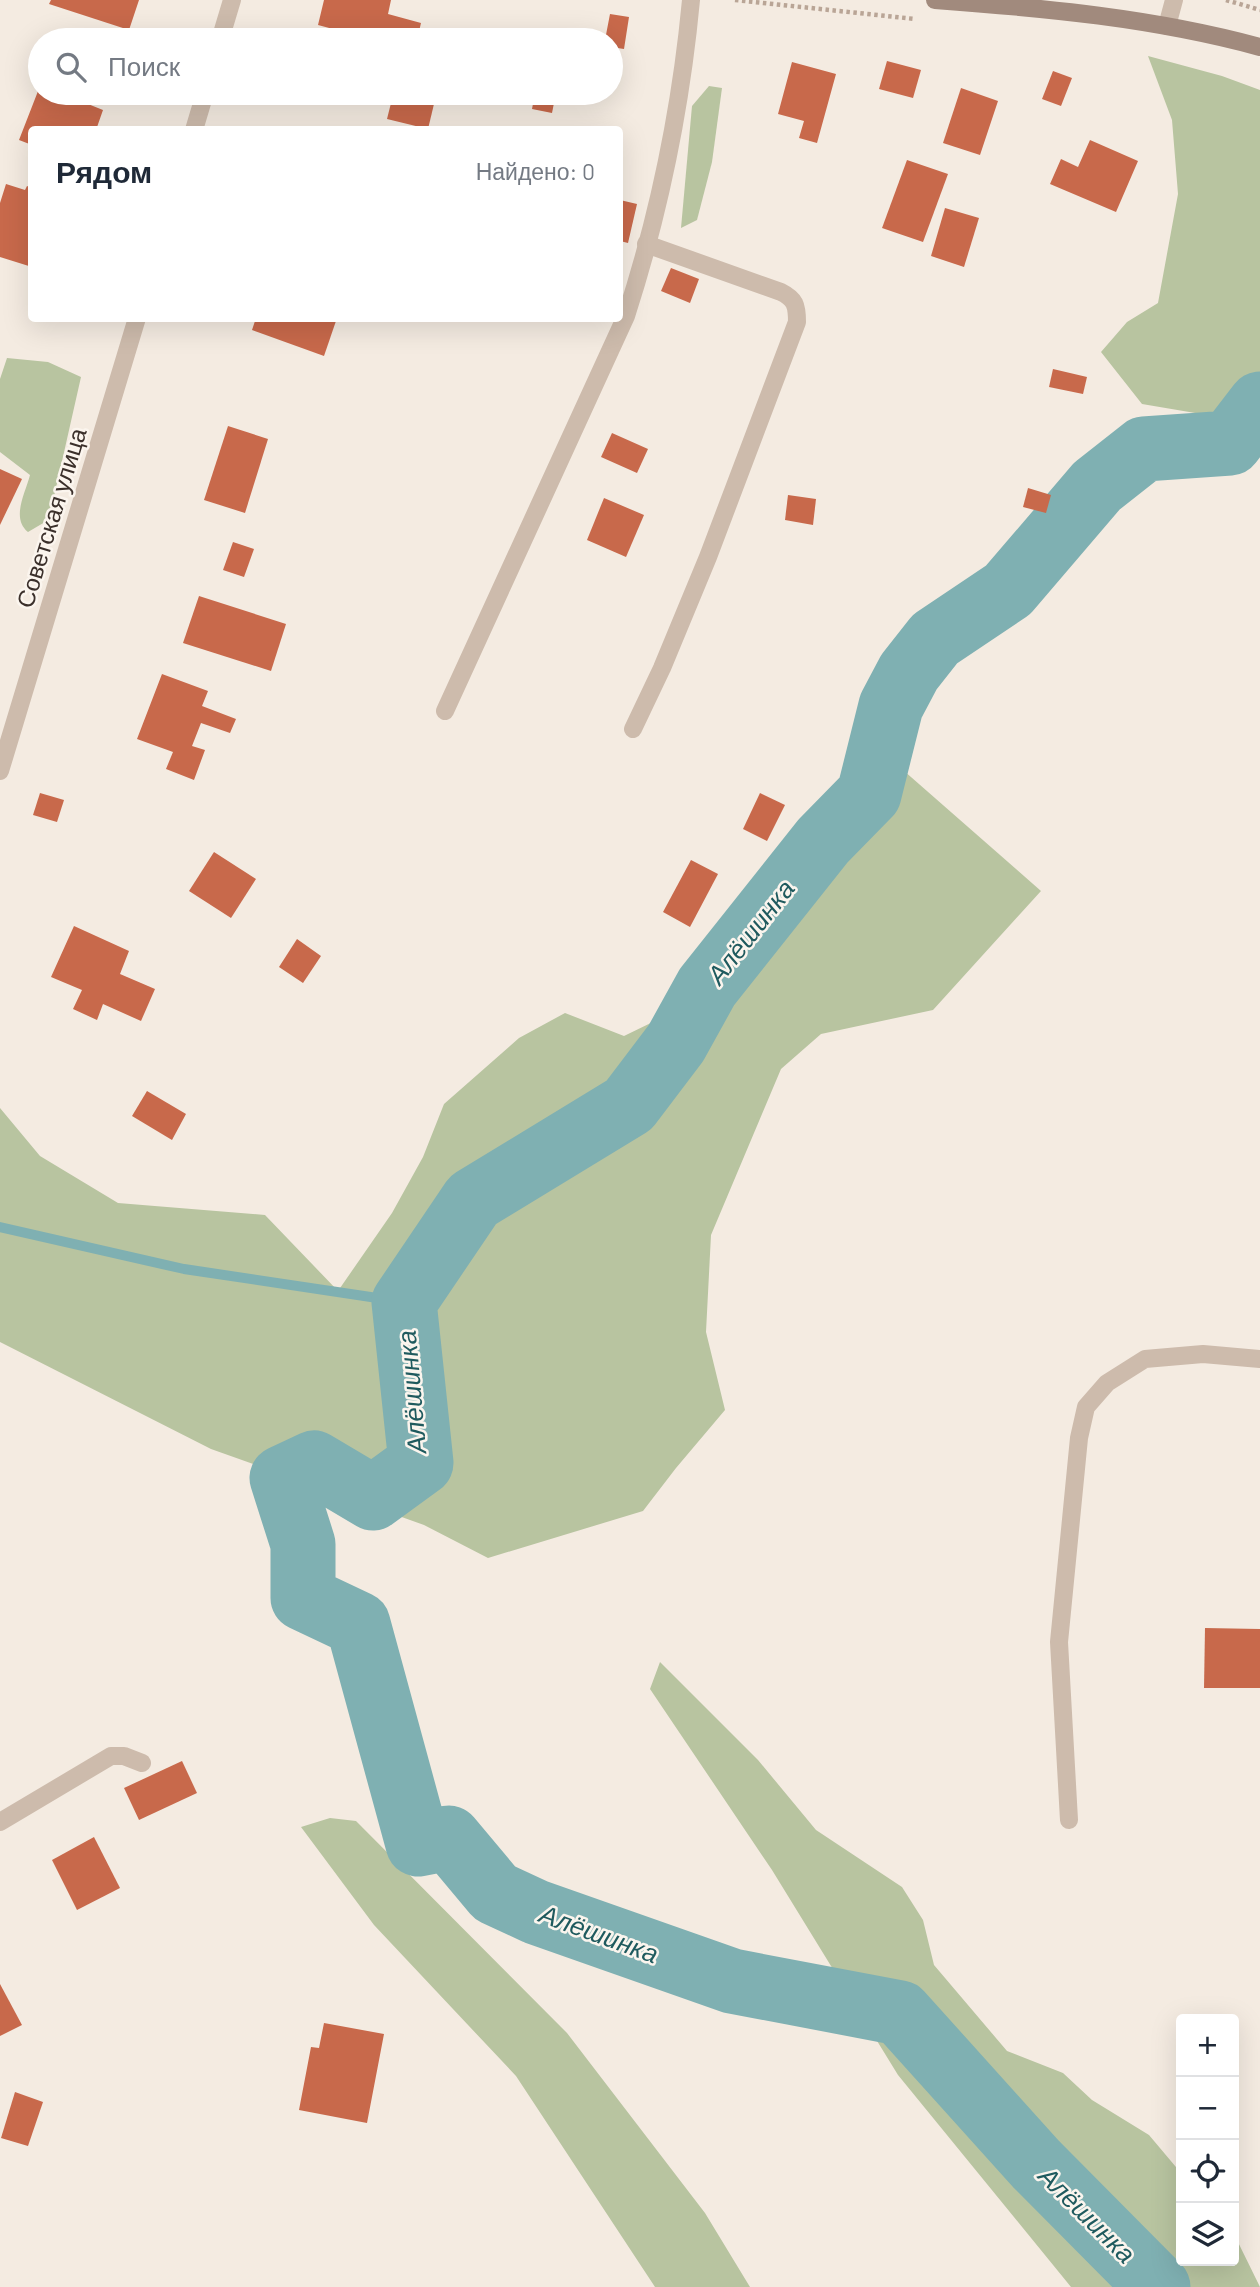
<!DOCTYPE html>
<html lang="ru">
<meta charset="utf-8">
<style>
:root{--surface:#fff;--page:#f2f2f3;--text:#1f2937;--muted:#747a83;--line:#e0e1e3}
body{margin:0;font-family:Barlow,sans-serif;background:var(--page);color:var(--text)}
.controls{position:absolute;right:21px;bottom:21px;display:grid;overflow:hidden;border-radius:7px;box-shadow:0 7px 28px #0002}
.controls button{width:63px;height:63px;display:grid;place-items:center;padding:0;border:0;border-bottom:2px solid var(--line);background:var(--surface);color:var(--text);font:35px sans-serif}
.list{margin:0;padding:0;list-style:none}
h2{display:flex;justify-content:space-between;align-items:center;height:91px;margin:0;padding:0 28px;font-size:30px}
h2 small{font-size:23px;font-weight:400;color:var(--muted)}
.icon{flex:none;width:38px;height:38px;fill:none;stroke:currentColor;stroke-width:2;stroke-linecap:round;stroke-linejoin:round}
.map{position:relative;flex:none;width:1260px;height:2287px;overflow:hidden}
.search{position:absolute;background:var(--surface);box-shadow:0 7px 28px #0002;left:28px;top:28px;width:595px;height:77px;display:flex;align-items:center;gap:18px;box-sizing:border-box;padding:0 24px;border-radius:38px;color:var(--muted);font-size:26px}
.panel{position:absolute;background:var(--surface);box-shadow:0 7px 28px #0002;left:28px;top:126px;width:595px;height:196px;border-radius:7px}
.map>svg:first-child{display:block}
.green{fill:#b8c4a0}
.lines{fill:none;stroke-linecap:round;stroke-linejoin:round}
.stream{stroke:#7fb0b2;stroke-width:10}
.river{stroke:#7fb0b2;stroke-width:65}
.building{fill:#c8694b}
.path{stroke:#b9a596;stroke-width:4.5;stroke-dasharray:3.5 3.5;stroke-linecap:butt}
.lane{stroke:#cdbbac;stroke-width:18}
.street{stroke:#cdbbac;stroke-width:18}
.secondary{stroke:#a18a7d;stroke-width:18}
.labels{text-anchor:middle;stroke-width:5;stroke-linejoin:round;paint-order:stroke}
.street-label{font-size:24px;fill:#3b302b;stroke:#fbf5ee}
.water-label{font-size:26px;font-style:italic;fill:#1f5a5e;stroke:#fbf5ee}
</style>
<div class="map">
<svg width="1260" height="2287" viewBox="0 0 1260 2287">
<rect width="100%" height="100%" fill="#f4ebe1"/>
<g class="green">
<polygon points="1148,56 1222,76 1260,90 1260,424 1142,404 1101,352 1127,322 1158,303 1178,194 1172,120"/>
<polygon points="709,86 722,88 712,162 697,220 681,228 692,106"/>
<path d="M7,358L48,362L81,377L53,501L45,522L28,532C11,518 25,494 30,475L0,452V379Z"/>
<polygon points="887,756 1041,891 933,1010 821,1034 781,1069 711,1235 706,1332 725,1410 676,1468 643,1511 488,1558 424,1525 211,1449 0,1342 0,1108 40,1156 118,1203 265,1215 338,1291 392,1213 423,1157 444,1104 519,1038 565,1013 624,1036 694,1002 802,875 823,841"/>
<polygon points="660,1662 758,1760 816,1830 902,1887 923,1920 934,1965 1007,2051 1063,2073 1092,2100 1149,2135 1181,2173 1181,2261 1234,2261 1234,2234 1260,2287 1071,2287 898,2075 772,1870 650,1689"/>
<polygon points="330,1818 356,1821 567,2033 705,2213 750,2287 655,2287 516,2076 374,1925 301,1827"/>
</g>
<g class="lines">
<polyline class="stream" points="0,1227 184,1269 404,1302"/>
<polyline class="river" points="1158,2287 1036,2164 900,2013 732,1981 536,1912 495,1893 449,1838 418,1844 358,1624 303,1598 303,1544 282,1478 314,1463 373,1498 421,1463 404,1302 473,1200 629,1105 676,1043 707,987 823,841 869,794 891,706 909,672 935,639 1008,590 1097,486 1144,449 1230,443 1260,404"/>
</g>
<g class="building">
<polygon points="51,0 139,0 129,30 49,4"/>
<polygon points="324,0 391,0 388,14 421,23 417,40 374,40 318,25"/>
<polygon points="610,14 629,17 624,49 611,47 611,40 605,40"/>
<polygon points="887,61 921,70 913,98 879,89"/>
<polygon points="792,62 836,74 817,143 799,138 804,121 778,114"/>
<polygon points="1053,71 1072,78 1061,106 1042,99"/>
<polygon points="40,86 40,93 92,93 88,104 103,110 96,130 32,130 32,145 19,140"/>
<polygon points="961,88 998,101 980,155 943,143"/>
<polygon points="535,93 556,93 552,113 532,109"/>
<polygon points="393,95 434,104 428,129 387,119"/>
<polygon points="1090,140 1138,161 1116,212 1050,184 1061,159 1078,167"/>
<polygon points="907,160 948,174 923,242 882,228"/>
<polygon points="6,184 25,190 27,186 32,188 32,267 0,257 0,203"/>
<polygon points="620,200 637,204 628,243 620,241"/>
<polygon points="945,208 979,218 964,267 931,256"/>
<polygon points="671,268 699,279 690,303 661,291"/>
<polygon points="256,318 337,318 324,356 252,330"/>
<polygon points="1053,369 1087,377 1083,394 1049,387"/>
<polygon points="228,426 268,439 245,513 204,500"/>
<polygon points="612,433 648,449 637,473 601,457"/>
<polygon points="0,469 22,479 0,525"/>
<polygon points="1028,488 1051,495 1046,513 1023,507"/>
<polygon points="788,495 816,499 813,525 785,520"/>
<polygon points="604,498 644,515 626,557 587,540"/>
<polygon points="233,542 254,549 244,577 223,570"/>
<polygon points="199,596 286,624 271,671 183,643"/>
<polygon points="162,674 208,691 202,706 236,719 230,733 201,723 192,746 205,750 194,780 166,769 173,752 137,739"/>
<polygon points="40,793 64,800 57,822 33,815"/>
<polygon points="760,793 785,805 767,841 743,829"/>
<polygon points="214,852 256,879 231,918 189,891"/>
<polygon points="691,860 718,874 690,927 663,912"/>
<polygon points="74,926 129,951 120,974 155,989 141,1021 103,1004 97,1020 73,1009 82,990 51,977"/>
<polygon points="297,939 321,956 303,983 279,967"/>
<polygon points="147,1091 186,1114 172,1140 132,1116"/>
<polygon points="1205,1628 1260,1629 1260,1688 1204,1688"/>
<polygon points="182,1761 197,1793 139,1820 124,1788"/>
<polygon points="94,1837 120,1888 77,1910 52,1860"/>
<polygon points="0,1984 22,2025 0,2036"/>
<polygon points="324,2023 384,2034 367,2123 299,2110 311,2047 319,2048"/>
<polygon points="15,2092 43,2102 28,2146 1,2138"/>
</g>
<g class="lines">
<g class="path">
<polyline points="735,0 915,19"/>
<polyline points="1226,0 1260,10"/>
</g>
<g class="lane">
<polyline points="1167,26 1174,0"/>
<path d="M445,711L626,316C659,214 681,107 691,0"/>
<path d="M633,729L662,668L708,557L797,322C797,305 795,299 781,292L646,244"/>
<polyline points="1069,1820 1059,1642 1079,1438 1086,1407 1107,1383 1145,1359 1203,1354 1260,1359"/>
</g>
<g class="street">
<polyline points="220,40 232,0"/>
<polyline points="194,130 205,93"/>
<polyline points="0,771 137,318"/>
<polyline points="0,1822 111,1756 124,1756 142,1763"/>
</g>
<path class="secondary" d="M935,0C1044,8 1154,18 1260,47"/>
</g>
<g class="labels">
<g class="street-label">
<text transform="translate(52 518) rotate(-73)" y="8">Советская улица</text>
</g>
<g class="water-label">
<text transform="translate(751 932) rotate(-52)" y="9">Алёшинка</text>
<text transform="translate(412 1392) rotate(-95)" y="9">Алёшинка</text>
<text transform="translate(599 1934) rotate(20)" y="9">Алёшинка</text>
<text transform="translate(1087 2215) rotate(45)" y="9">Алёшинка</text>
</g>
</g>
</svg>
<div class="controls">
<button>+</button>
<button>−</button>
<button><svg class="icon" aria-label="locate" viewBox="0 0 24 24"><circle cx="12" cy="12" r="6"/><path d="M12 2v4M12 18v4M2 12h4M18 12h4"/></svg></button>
<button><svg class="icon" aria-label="layers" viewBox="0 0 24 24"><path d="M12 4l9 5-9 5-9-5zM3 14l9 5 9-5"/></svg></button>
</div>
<div class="search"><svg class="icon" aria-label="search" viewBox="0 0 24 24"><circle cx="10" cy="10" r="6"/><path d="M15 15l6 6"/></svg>Поиск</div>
<section class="panel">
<h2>Рядом<small>Найдено: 0</small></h2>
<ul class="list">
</ul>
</section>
</div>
